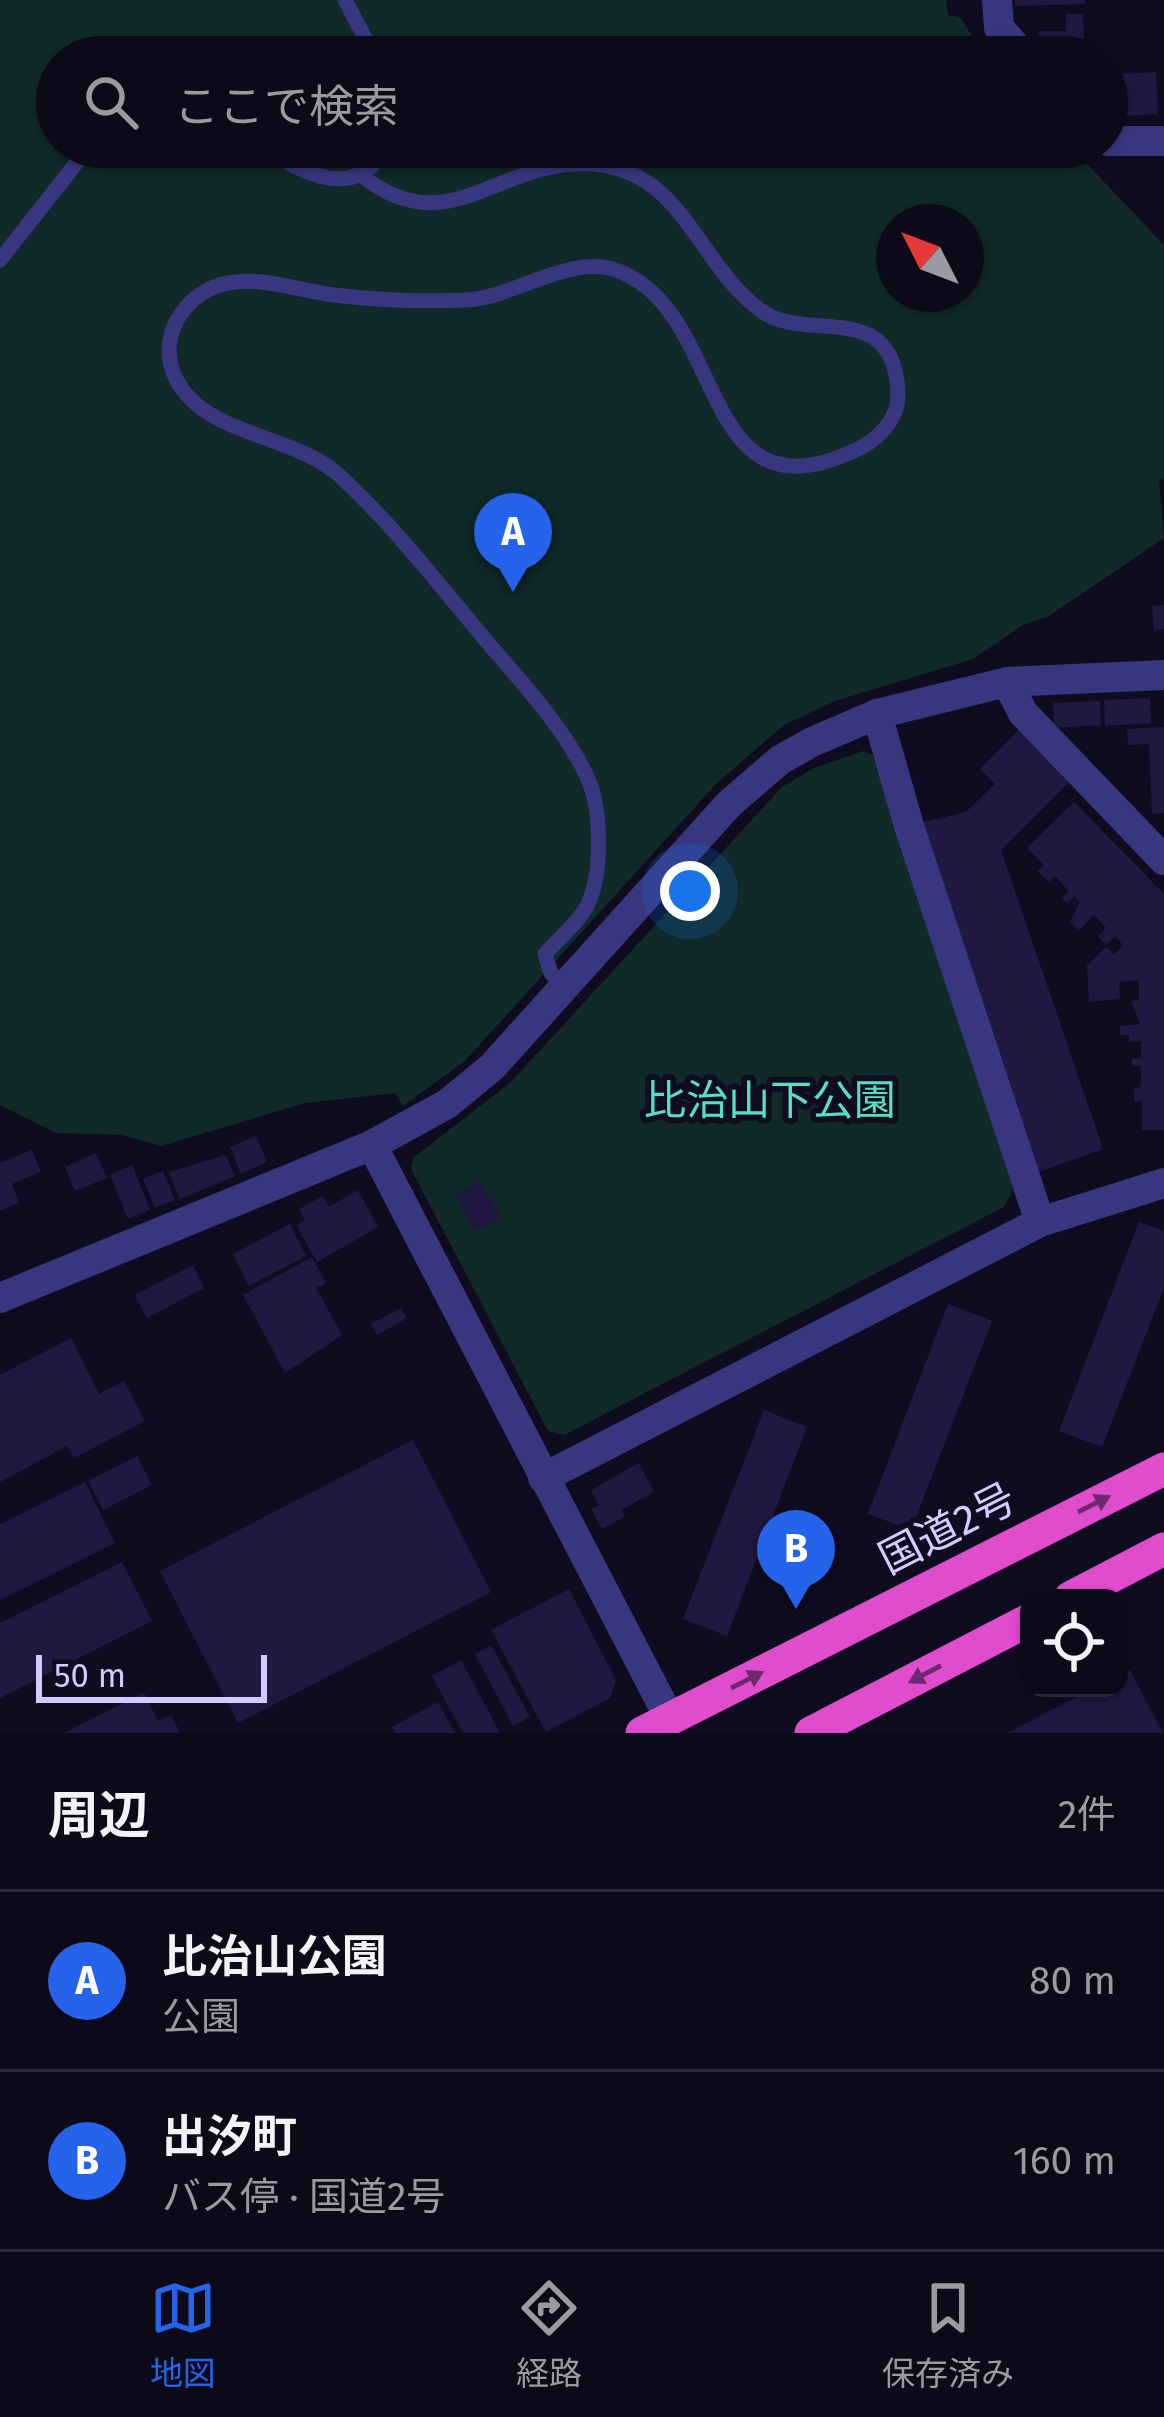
<!DOCTYPE html>
<html lang="ja">
<meta charset="utf-8">
<style>
:root{--surface:#0c0918;--page:#1a1725;--text:#f1f3f6;--muted:#9a9aa2;--line:#2c2a37;--accent:#2563eb}
body{margin:0;font-family:"Fira Sans","Noto Sans JP",sans-serif;background:var(--page);color:var(--text)}
.controls{position:absolute;right:36px;bottom:36px;display:grid;overflow:hidden;border-radius:24px;box-shadow:0 3px 9px #0004}
.controls button{width:108px;height:108px;display:grid;place-items:center;padding:0;border:0;border-bottom:3px solid var(--line);background:var(--surface);color:var(--text);font:60px sans-serif}
.compass{position:absolute;left:876px;top:204px;width:108px;height:108px;border-radius:50%;background:var(--surface);box-shadow:0 3px 9px #0004;rotate:312deg}
.scale{position:absolute;left:36px;bottom:30px;width:231px;box-sizing:border-box;padding-left:12px;border:6px solid #d2cbff;border-top:0;font-size:33px;line-height:42px;white-space:nowrap;color:#d2cbff;-webkit-text-stroke:9px #100c20;paint-order:stroke}
.you{position:absolute;left:690px;top:891px;width:42px;height:42px;margin:-30px;border:9px solid #fff;border-radius:50%;background:#1a73e8;box-shadow:0 0 0 18px #1a73e833}
.badge{display:grid;place-items:center;width:78px;height:78px;border-radius:50%;background:var(--accent);color:#fff;font-size:39px;font-weight:700}
.pin{position:absolute;translate:-50% -99px;filter:drop-shadow(0 3px 6px #0008)}
.pin::after{content:'';position:absolute;top:63px;width:42px;height:36px;background:inherit;clip-path:polygon(0 0,100% 0,50% 100%)}
.list{margin:0;padding:0;list-style:none}
h2{display:flex;justify-content:space-between;align-items:center;height:156px;margin:0;padding:0 48px;font-size:51px}
h2 small{font-size:39px;font-weight:400;color:var(--muted)}
.list li{display:grid;grid-template-columns:78px 1fr auto;gap:36px;align-items:center;box-sizing:border-box;height:180px;padding:0 48px;border-top:3px solid var(--line)}
.list b{display:block;font-size:45px;white-space:nowrap}
.list p{margin:0;font-size:39px;white-space:nowrap;color:var(--muted)}
.list em{font-size:39px;font-style:normal;color:var(--muted)}
.icon{flex:none;width:66px;height:66px;fill:none;stroke:currentColor;stroke-width:2;stroke-linecap:round;stroke-linejoin:round}
.map{position:relative;flex:none;width:1164px;height:1733px;overflow:hidden}
.search{position:absolute;background:var(--surface);box-shadow:0 3px 9px #0004;left:36px;right:36px;top:36px;height:132px;display:flex;align-items:center;gap:30px;box-sizing:border-box;padding:0 42px;border-radius:66px;color:var(--muted);font-size:45px}
.sheet{height:516px;background:var(--surface)}
nav{display:flex;justify-content:space-around;align-items:center;box-sizing:border-box;height:168px;border-top:3px solid var(--line);background:var(--surface);font-size:33px;color:var(--muted)}
nav a{display:grid;justify-items:center;gap:6px}
nav .on{color:var(--accent)}
.map>svg:first-child{display:block}
.green{fill:#0f2a29;fill-rule:evenodd}
.building{fill:#211841}
.lines{fill:none;stroke-linecap:round;stroke-linejoin:round}
.service{stroke:#393680;stroke-width:15}
.minor{stroke:#393680;stroke-width:30}
.tertiary{stroke:#393680;stroke-width:30}
.trunk{stroke:#e04cce;stroke-width:33}
.oneway{fill:#6e296e}
.labels{text-anchor:middle;stroke-width:12;stroke-linejoin:round;paint-order:stroke}
.park-label{font-size:42px;fill:#55e1bf;stroke:#100c20}
.street-label{font-size:42px;fill:#d2cbff;stroke:#100c20}
</style>
<div class="map">
<svg width="1164" height="1733" viewBox="0 0 1164 1733">
<rect width="100%" height="100%" fill="#100c20"/>
<g class="green">
<path d="M0,0H946L948,15L960,17L985,57H57V147H1071L1164,245V478L1159,481L1164,538L1049,616L1023,625L973,659L835,701L784,725L716,784L465,1061L403,1106L395,1093L305,1103L161,1146L122,1135L56,1133L0,1105ZM894,222H966V294H894Z"/>
<polygon points="863,751 873,755 1013,1189 1004,1207 564,1435 548,1431 411,1169 413,1158 510,1083 782,787 814,768"/>
</g>
<g class="building">
<polygon points="1015,0 1085,0 1085,4 1015,6"/>
<polygon points="1066,14 1083,14 1084,51 1039,53 1039,31 1066,31"/>
<polygon points="1156,72 1158,114 1107,117 1107,75"/>
<polygon points="1164,605 1164,629 1154,630 1152,606"/>
<polygon points="1150,698 1151,723 1105,726 1104,700"/>
<polygon points="1100,701 1101,725 1054,728 1053,703"/>
<polygon points="1023,726 1074,777 1001,850 1103,1149 1036,1173 920,823 966,812 995,784 980,769"/>
<polygon points="1164,727 1164,813 1152,814 1149,744 1128,745 1127,729"/>
<polygon points="1074,802 1164,894 1164,1130 1142,1130 1142,1101 1134,1102 1134,1088 1141,1087 1141,1066 1132,1066 1132,1059 1141,1058 1141,1041 1129,1042 1129,1035 1120,1035 1120,1026 1140,1024 1131,1001 1139,1000 1139,980 1119,982 1120,999 1089,1002 1087,966 1106,947 1114,954 1123,945 1115,936 1106,945 1098,936 1106,928 1094,915 1079,930 1070,922 1080,902 1074,896 1067,904 1062,898 1069,891 1055,876 1049,882 1037,871 1044,865 1027,848"/>
<polygon points="256,1136 267,1162 241,1174 230,1147"/>
<polygon points="32,1150 41,1172 12,1184 19,1203 0,1211 0,1163"/>
<polygon points="96,1153 107,1178 75,1191 65,1167"/>
<polygon points="226,1155 235,1176 180,1199 169,1172"/>
<polygon points="132,1165 150,1210 128,1219 110,1175"/>
<polygon points="163,1171 175,1200 155,1208 143,1179"/>
<polygon points="480,1180 501,1217 475,1231 455,1194"/>
<polygon points="358,1190 378,1227 317,1262 296,1225 305,1220 299,1209 323,1196 329,1207"/>
<polygon points="1139,1222 1164,1231 1164,1288 1102,1447 1059,1431"/>
<polygon points="290,1224 306,1256 249,1286 233,1254"/>
<polygon points="312,1257 326,1283 316,1288 342,1335 285,1373 243,1295"/>
<polygon points="193,1265 204,1288 147,1318 135,1295"/>
<polygon points="948,1304 992,1321 911,1530 868,1514"/>
<polygon points="401,1308 407,1318 377,1335 371,1324"/>
<polygon points="71,1338 99,1394 124,1381 145,1421 74,1458 67,1446 0,1482 0,1375"/>
<polygon points="764,1410 807,1427 727,1636 683,1619"/>
<polygon points="413,1440 491,1592 238,1723 160,1571"/>
<polygon points="137,1456 152,1485 103,1510 88,1481"/>
<polygon points="639,1463 654,1492 621,1510 625,1516 602,1529 591,1509 599,1505 591,1490"/>
<polygon points="85,1482 115,1543 0,1600 0,1524"/>
<polygon points="122,1562 152,1621 0,1698 0,1623"/>
<polygon points="569,1589 616,1680 610,1698 546,1732 491,1630"/>
<polygon points="491,1645 530,1717 513,1726 475,1654"/>
<polygon points="461,1660 500,1733 463,1733 432,1676"/>
<polygon points="1130,1670 1163,1733 1007,1733 1094,1688 1119,1688 1119,1675"/>
<polygon points="144,1693 158,1721 171,1715 180,1733 64,1733"/>
<polygon points="438,1702 455,1733 395,1733 392,1727"/>
</g>
<g class="lines">
<g class="service">
<polyline points="345,0 375,57"/>
<path d="M263,147C301,173 357,203 386,147"/>
<path d="M361,175C443,241 491,169 574,164C683,158 693,263 763,312C808,343 895,297 898,394C899,418 879,439 858,449C694,528 731,311 616,270C570,254 513,298 466,300C423,302 376,300 334,295C302,291 260,276 228,283C188,290 158,333 173,372C198,437 292,432 340,476C393,525 437,582 483,637C520,681 565,727 589,781C601,811 602,869 590,899C584,918 558,939 545,954L551,973L565,987"/>
<polyline points="0,260 89,147"/>
</g>
<g class="minor">
<polyline points="997,0 999,28 1025,57"/>
<polyline points="1107,141 1164,141"/>
<polyline points="1007,682 1023,713 1164,860"/>
<polyline points="877,714 909,826 1040,1222"/>
</g>
<g class="tertiary">
<polyline points="372,1145 670,1719"/>
<polyline points="0,1298 372,1145 447,1104 492,1067 729,804 780,760 812,742 877,714 1007,682 1164,675"/>
<polyline points="543,1478 1040,1222 1164,1183"/>
</g>
<g class="trunk">
<polyline points="1070,1598 1164,1549"/>
<polyline points="642,1733 1164,1469"/>
<polyline points="811,1733 1029,1620"/>
</g>
</g>
<defs><path id="oneway-solid" d="M-6-.8H1V-3.2L6.5 0L1 3.2V.8H-6Z" transform="scale(3)"/></defs>
<g class="oneway">
<use href="#oneway-solid" transform="translate(1094 1504) rotate(-27)"/>
<use href="#oneway-solid" transform="translate(925 1674) rotate(152)"/>
<use href="#oneway-solid" transform="translate(747 1680) rotate(-27)"/>
</g>
<g class="labels">
<g class="park-label">
<text x="770" y="1115">比治山下公園</text>
</g>
<g class="street-label">
<text transform="translate(947 1528) rotate(-27)" y="15">国道2号</text>
</g>
</g>
</svg>
<div class="controls">
<button><svg class="icon" aria-label="locate" viewBox="0 0 24 24"><circle cx="12" cy="12" r="6"/><path d="M12 2v4M12 18v4M2 12h4M18 12h4"/></svg></button>
</div>
<svg class="compass" viewBox="-18 -18 36 36"><path d="M0-13l5 13h-10z" fill="#e53935"/><path d="M0 13l5-13h-10z" fill="#9a9aa2"/></svg>
<div class="scale">50 m</div>
<div class="you"></div>
<div class="pin badge" style="left:513px;top:592px">A</div>
<div class="pin badge" style="left:796px;top:1609px">B</div>
<div class="search"><svg class="icon" aria-label="search" viewBox="0 0 24 24"><circle cx="10" cy="10" r="6"/><path d="M15 15l6 6"/></svg>ここで検索</div>
</div>
<section class="sheet">
<h2>周辺<small>2件</small></h2>
<ul class="list">
<li><span class="badge">A</span><div><b>比治山公園</b><p>公園</p></div><em>80 m</em></li>
<li><span class="badge">B</span><div><b>出汐町</b><p>バス停 · 国道2号</p></div><em>160 m</em></li>
</ul>
</section>
<nav>
<a class="on"><svg class="icon" aria-label="map" viewBox="0 0 24 24"><path d="M3 6l6-2 6 2 6-2v14l-6 2-6-2-6 2zM9 4v14M15 6v14"/></svg>地図</a>
<a><svg class="icon" aria-label="directions" viewBox="0 0 24 24"><path d="M12 3l9 9-9 9-9-9zM9 14v-3h6M13 9l2 2-2 2"/></svg>経路</a>
<a><svg class="icon" aria-label="saved" viewBox="0 0 24 24"><path d="M7 4h10v16l-5-4-5 4z"/></svg>保存済み</a>
</nav>
